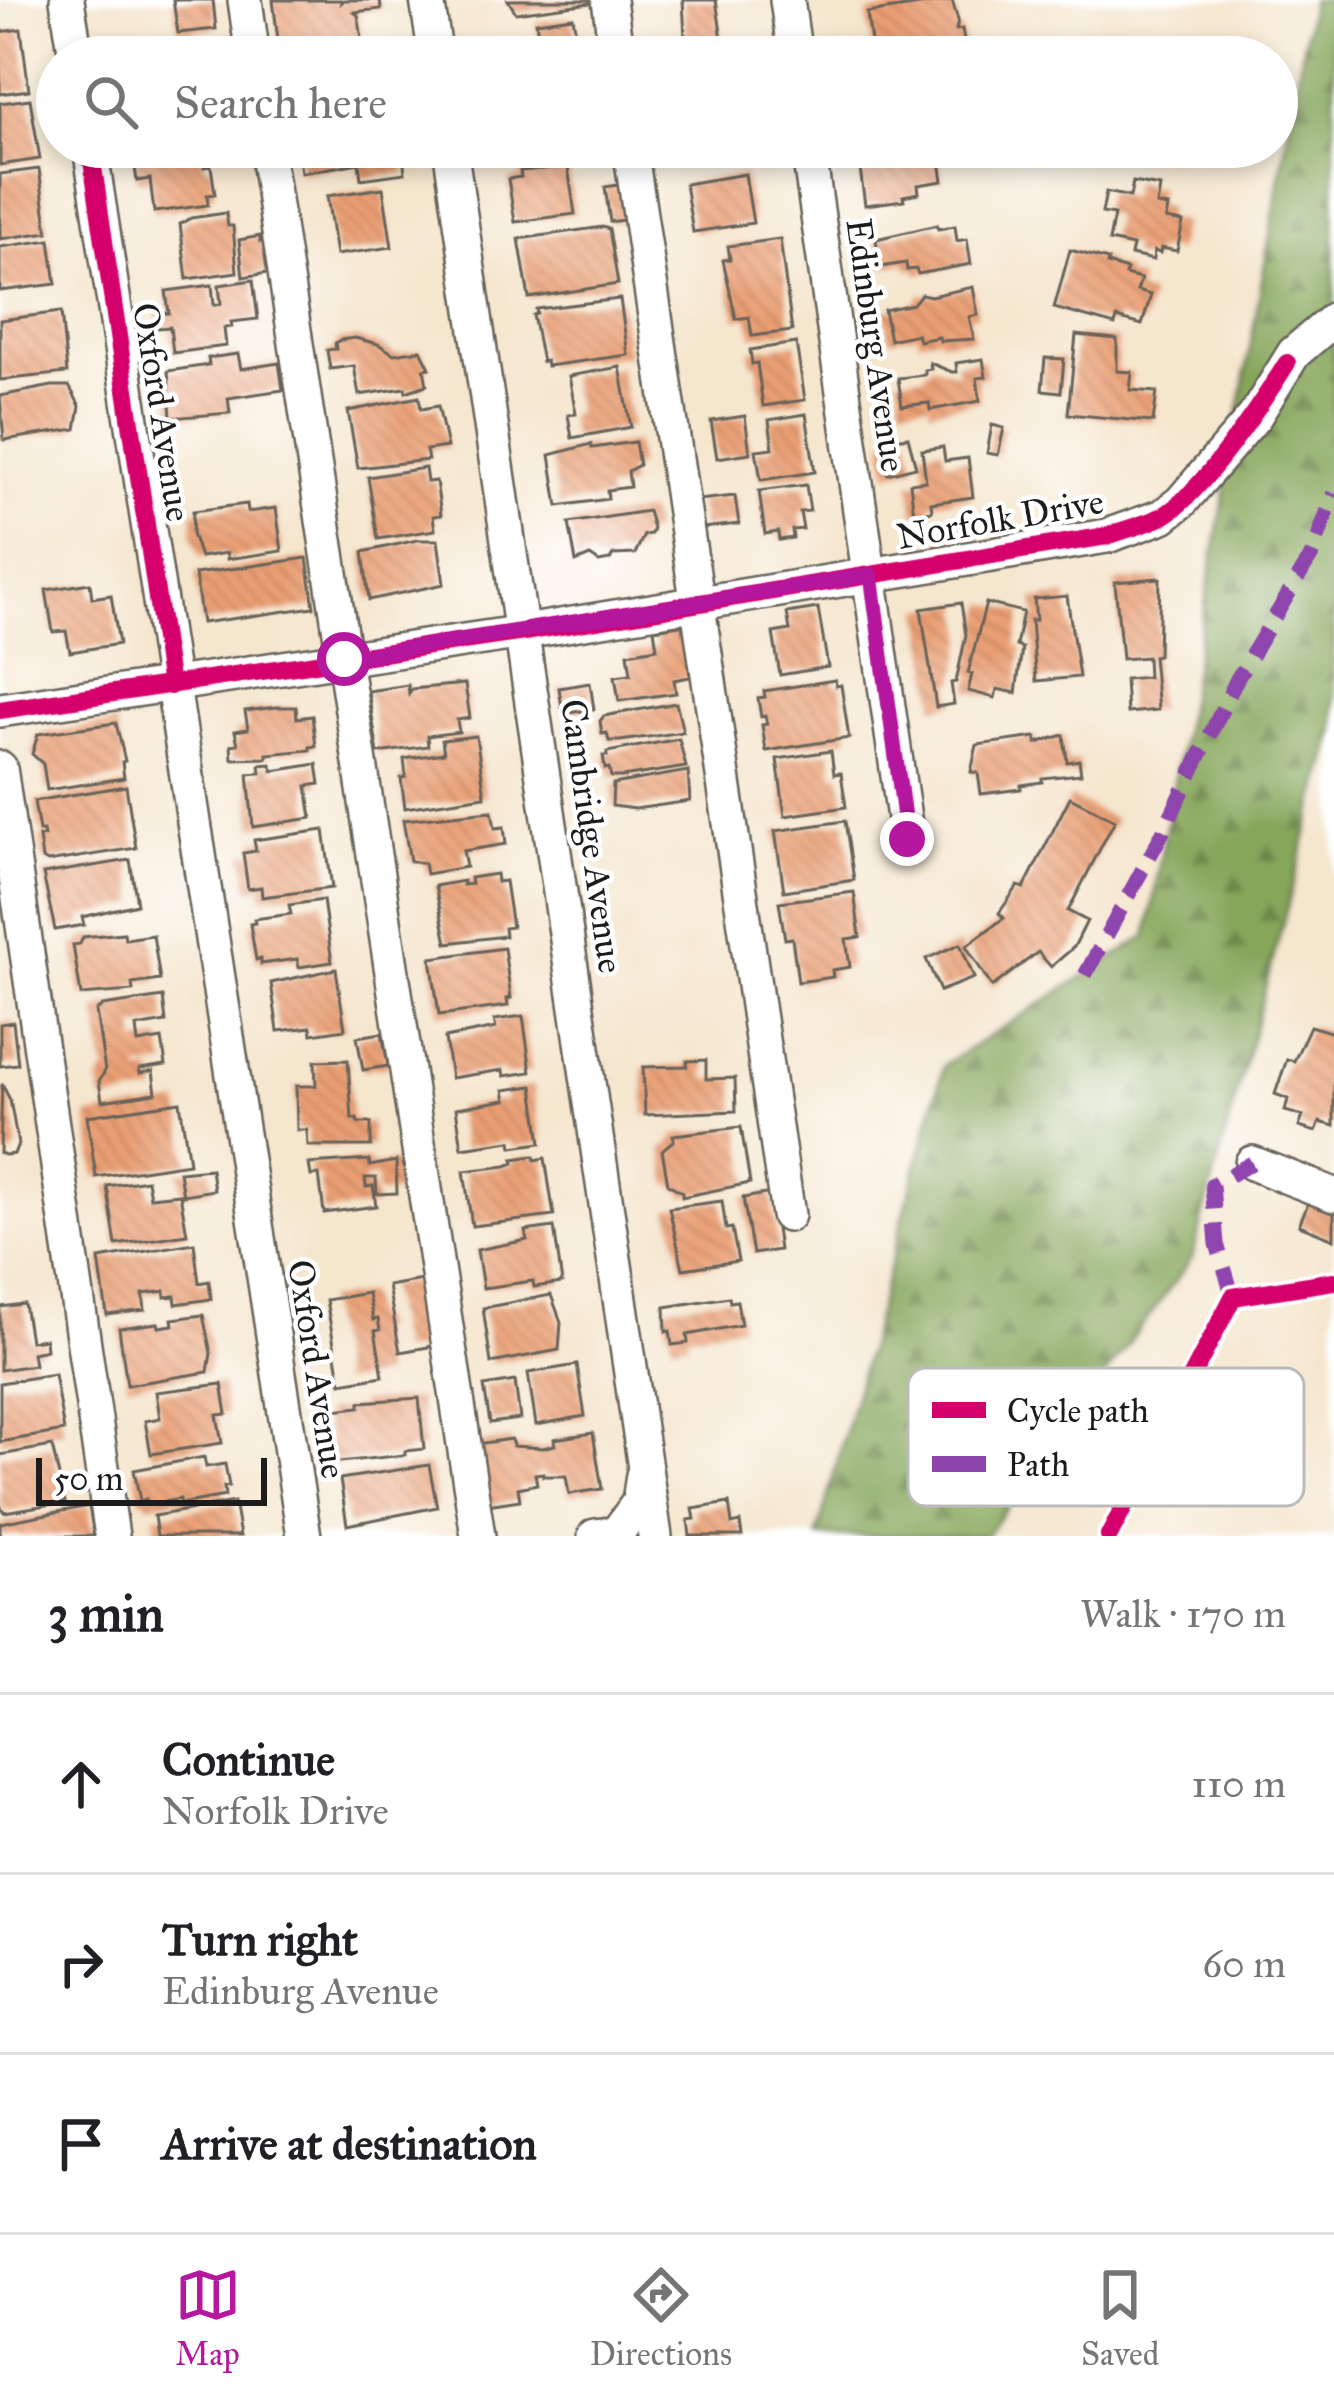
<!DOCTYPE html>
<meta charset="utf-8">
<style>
:root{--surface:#fff;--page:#f2f2f2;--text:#202124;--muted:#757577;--line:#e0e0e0;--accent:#b5179e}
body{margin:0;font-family:"IM FELL Great Primer",serif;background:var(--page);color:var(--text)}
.scale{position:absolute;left:36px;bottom:30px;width:231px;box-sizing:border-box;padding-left:12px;border:6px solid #1c1c1c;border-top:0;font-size:33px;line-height:42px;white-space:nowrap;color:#1c1c1c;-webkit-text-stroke:9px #fff;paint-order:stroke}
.stop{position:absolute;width:36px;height:36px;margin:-27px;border:9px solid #b5179e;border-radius:50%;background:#fff}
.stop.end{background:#b5179e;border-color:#fff;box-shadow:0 3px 12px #0008}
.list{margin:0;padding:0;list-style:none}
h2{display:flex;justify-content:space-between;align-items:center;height:156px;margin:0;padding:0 48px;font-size:51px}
h2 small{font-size:39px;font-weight:400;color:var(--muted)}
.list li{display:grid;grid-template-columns:78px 1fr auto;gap:36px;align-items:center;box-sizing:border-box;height:180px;padding:0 48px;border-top:3px solid var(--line)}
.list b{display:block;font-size:45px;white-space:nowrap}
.list p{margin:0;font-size:39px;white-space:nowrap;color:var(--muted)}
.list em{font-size:39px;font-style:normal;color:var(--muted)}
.icon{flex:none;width:66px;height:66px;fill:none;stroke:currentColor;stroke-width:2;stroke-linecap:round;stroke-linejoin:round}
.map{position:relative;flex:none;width:1334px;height:1536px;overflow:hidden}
.search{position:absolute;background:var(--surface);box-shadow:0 6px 18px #0003;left:36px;right:36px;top:36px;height:132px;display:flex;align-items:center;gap:30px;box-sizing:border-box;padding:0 42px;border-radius:66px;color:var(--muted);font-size:45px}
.sheet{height:696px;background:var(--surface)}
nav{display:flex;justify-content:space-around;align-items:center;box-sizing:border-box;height:168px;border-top:3px solid var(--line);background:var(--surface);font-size:33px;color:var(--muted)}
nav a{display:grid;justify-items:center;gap:6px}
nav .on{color:var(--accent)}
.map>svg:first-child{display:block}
.forest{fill:url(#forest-firs);stroke:#51613b;stroke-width:3}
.building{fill:url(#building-back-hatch)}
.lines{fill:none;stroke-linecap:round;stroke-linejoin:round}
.minor-casing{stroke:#68635a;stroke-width:38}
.minor{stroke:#fff;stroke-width:33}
.quiet{stroke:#8e44ad;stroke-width:15;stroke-dasharray:30 15;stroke-linecap:butt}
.cycleway-casing{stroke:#fff;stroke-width:26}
.cycleway{stroke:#d6006c;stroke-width:18}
.route{stroke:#b5179e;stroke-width:15}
.labels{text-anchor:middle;stroke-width:9;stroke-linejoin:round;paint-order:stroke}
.street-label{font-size:36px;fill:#1c1c1c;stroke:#fff}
.key{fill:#fff;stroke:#bbb;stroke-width:3}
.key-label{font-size:33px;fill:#1c1c1c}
</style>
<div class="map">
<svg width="1334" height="1536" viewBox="0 0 1334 1536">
<defs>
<pattern id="forest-firs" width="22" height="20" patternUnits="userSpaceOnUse" patternTransform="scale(3)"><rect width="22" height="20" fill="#86a65a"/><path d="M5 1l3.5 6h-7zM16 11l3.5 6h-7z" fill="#6d864a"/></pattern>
<pattern id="building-back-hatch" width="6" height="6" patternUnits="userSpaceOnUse" patternTransform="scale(3)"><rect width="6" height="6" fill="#ea9f73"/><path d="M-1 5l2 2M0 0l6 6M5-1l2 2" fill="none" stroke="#c88863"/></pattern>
</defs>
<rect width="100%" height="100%" fill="#fff"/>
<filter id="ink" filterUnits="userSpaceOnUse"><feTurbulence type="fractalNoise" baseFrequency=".00833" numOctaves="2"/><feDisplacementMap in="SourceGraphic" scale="24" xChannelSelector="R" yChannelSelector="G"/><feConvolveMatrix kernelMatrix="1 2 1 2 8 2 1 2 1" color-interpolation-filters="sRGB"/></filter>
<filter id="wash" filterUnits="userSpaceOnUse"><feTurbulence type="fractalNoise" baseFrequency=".004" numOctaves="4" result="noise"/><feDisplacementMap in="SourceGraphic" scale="48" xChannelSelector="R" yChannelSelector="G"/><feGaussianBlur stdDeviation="2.7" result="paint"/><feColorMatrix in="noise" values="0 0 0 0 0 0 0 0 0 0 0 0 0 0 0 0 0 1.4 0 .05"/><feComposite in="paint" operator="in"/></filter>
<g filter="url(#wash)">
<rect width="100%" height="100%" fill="#f5e6ce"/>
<polygon class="forest" points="1311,0 1334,0 1334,734 1192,1258 986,1536 817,1536 944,1065 1147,936"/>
<g id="blocks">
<g class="building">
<polygon points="173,0 213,0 216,29 178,33"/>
<polygon points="273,0 341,0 341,3 344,0 380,0 381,9 354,12 358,15 362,38 320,41 321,45 285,49 279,48"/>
<polygon points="508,0 591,0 591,3 516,13"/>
<polygon points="683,0 716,0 724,52 686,57"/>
<polygon points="952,0 958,20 956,30 962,29 966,52 960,53 961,57 873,57 867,13"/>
<polygon points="573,17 580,57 542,57 536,22"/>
<polygon points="21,29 29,90 0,94 0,32"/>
<polygon points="379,45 381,57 327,57 326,52"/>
<polygon points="602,45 603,57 583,57 582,47"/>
<polygon points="30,99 40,159 0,165 0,103"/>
<polygon points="186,147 201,147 204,167 211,166 215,194 207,195 208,205 154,212 150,179 137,181 133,154"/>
<polygon points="298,147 402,147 405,173 361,179 359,163 301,173"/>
<polygon points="573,147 591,147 592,154 574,156"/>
<polygon points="907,147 938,147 943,181 918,185 919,193 903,196 904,200 865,205 858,154"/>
<polygon points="568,167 575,214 515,222 508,179 521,177 520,171"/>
<polygon points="39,169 48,232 0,239 0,174"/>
<polygon points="745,174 753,223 693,232 685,184"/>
<polygon points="1133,182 1160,187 1157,205 1168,207 1166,219 1183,222 1177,251 1161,248 1160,253 1154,251 1153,260 1131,255 1133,246 1109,241 1114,215 1102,213 1106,192 1130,197"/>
<polygon points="624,184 629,219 610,222 605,187"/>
<polygon points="383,188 392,247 336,255 327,196"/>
<polygon points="226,213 228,226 233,226 237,272 187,279 180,224 191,218"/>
<polygon points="937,225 938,229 955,226 957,241 967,239 971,264 918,274 916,269 907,270 906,263 880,267 876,239"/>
<polygon points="602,227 609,229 618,284 529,298 519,239"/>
<polygon points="260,236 260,242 269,241 274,272 243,277 239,240"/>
<polygon points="780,239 792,331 752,336 749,317 736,319 723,260 730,259 728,246"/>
<polygon points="50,240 56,284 0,291 0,247"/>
<polygon points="1070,250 1108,260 1107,264 1127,270 1125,275 1141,279 1137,291 1151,295 1142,325 1117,318 1115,325 1054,308"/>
<polygon points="253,280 258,319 231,322 232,327 224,328 226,346 173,353 170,327 158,328 157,314 169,313 166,291 212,285 214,305 221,304 219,285"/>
<polygon points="973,287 978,315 969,317 974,339 940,341 939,337 919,341 917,334 890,340 884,310 913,304 921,294 931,296"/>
<polygon points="620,299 628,355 547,366 546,361 542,362 533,315 537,314 536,309"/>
<polygon points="61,312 67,373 0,380 0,320"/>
<polygon points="1076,335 1117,339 1117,371 1132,372 1130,390 1157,392 1153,422 1068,414"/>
<polygon points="355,338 378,344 394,354 421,350 430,368 424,369 427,385 406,392 405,388 359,395 354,366 330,369 327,350 336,349 335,343 340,340"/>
<polygon points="796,343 805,400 763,406 757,363 752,364 750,350"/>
<polygon points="238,354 241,369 279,363 283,390 228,398 230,413 171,418 168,371 209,365 208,358"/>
<polygon points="1045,358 1064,359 1061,392 1042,390"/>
<polygon points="983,359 986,377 977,378 980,401 930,410 929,403 902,406 898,378 925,375 925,370 931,369 930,363 952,372 957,372 956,363"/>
<polygon points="620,367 631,427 572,438 568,415 576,414 569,376"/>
<polygon points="52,386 69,386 80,406 76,429 4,440 0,396"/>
<polygon points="419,397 421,409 438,406 447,447 426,450 428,460 358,468 348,411"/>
<polygon points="806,414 815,472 761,480 756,450 773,448 769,420"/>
<polygon points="745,416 750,453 717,458 711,421"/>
<polygon points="992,425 1004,428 998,455 987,453"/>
<polygon points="908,437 916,467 888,474 882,441"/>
<polygon points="635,442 639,465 628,471 630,487 607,490 608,499 558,506 550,455 591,444 592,448"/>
<polygon points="943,447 945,461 968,458 973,497 931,503 932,511 914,514 910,483 926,481 922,450"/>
<polygon points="425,468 427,482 436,481 441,515 433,516 435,530 378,539 368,477"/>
<polygon points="806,485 810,511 800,512 803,529 792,530 793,538 779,540 778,532 765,534 759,491"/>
<polygon points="735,496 739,524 702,528 698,500"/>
<polygon points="247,504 248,512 276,508 282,551 227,559 227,553 200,557 192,534 193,511"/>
<polygon points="648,511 653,528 651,534 644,535 635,554 613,555 610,560 599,562 590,556 576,562 569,523"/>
<polygon points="417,540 438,540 444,584 369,600 363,552"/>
<polygon points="307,558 314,607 202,623 195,574"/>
<polygon points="1160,578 1158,655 1153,656 1158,710 1127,713 1125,679 1148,677 1147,657 1122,659 1115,582"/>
<polygon points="90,583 92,598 111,595 119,644 70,652 66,631 53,632 46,590"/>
<polygon points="1067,596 1079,677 1036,681 1031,620 1036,620 1034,599"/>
<polygon points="961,603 966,635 956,682 951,683 954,704 936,707 921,609"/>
<polygon points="986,603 1023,612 1016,646 1022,648 1016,693 997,689 995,698 968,691 972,674 968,673"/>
<polygon points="818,608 828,667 780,675 773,633 790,630 787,613"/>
<polygon points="692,623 700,675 674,680 676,693 619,701 615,676 631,674 628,653 657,648 654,629"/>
<polygon points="835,680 836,686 841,685 849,738 766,751 762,725 767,724 765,716 761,717 758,698 765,697 764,691"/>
<polygon points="590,683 594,709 563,714 559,688"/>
<polygon points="465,684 470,718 457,720 459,732 427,736 428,746 378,753 368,691 408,685 409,694 412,689"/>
<polygon points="676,703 683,732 620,741 609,741 607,733 602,734 600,721 604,716"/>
<polygon points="277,707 296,707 297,718 312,716 316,746 310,747 310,750 267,754 267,758 232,759 231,745 238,744 235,731 248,729 245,711"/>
<polygon points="116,723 125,761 122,762 124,778 47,790 43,764 32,754 38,734"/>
<polygon points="1064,735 1067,762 1079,760 1081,774 1042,778 1042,782 1021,785 1021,789 981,794 978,773 971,772 977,745 1036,737 1037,743"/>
<polygon points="476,736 485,796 405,808 401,778 406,777 404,759 444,753 442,740"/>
<polygon points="679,739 686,767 622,777 611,777 609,768 605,769 603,756 607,756 607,752"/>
<polygon points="831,751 834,774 841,773 846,807 785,816 777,759"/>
<polygon points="271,764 273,771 317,764 320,784 307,786 312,818 253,827 248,774 261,773 260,765"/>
<polygon points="688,771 690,801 635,809 612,806 613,784"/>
<polygon points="126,786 136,848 48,862 42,859 39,837 44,836 43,831 39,831 34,801"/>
<polygon points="1070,797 1115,820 1068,911 1087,921 1074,947 1051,967 1038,952 992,987 966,946 1004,918 999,913 1018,886 1024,888"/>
<polygon points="492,811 495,828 504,827 506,844 463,851 466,867 426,874 424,863 410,861 403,820"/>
<polygon points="845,821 854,880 784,891 775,831"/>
<polygon points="324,830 332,888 262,897 261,887 248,889 243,853 256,851 254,840"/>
<polygon points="130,860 137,904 82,917 84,925 55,930 43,874"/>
<polygon points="496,874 497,882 505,881 512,927 504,928 505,936 447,943 435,886 463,881 463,885 471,884 470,878"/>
<polygon points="854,892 860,937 846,939 850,967 832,970 833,977 798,982 792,938 785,939 779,902"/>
<polygon points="323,900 332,962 299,967 297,959 261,964 261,959 256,960 250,924 255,923 254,919 291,914 289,905"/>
<polygon points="124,933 125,939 153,935 160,980 132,984 133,991 81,995 73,945 80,944 83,937"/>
<polygon points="960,944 974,978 940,991 926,959"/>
<polygon points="504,948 511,998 507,999 508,1006 439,1015 431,958"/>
<polygon points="336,969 345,1029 312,1034 311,1027 278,1031 271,983"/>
<polygon points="163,997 166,1022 136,1027 138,1043 162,1039 166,1065 139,1069 140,1073 153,1071 156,1093 102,1101 99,1081 105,1071 96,1011 103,1006"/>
<polygon points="523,1016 531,1072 504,1076 503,1070 451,1078 445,1038 496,1028 494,1020"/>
<polygon points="13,1022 18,1064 0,1066 0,1024"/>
<polygon points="1310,1026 1334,1033 1334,1126 1320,1122 1316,1132 1299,1127 1303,1116 1285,1111 1288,1099 1275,1094 1287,1059 1294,1061"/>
<polygon points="382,1033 388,1066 363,1070 357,1037"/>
<polygon points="348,1060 352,1119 357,1119 358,1123 371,1123 371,1146 308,1146 307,1130 297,1130 296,1086 316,1086 315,1061"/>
<polygon points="706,1060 706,1079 735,1078 736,1111 645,1115 643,1067 687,1066 687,1061"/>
<polygon points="2,1084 10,1100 18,1144 14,1154 5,1155 0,1153"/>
<polygon points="533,1086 541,1143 512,1147 511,1141 462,1148 456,1108 506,1100 504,1090"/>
<polygon points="180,1102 189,1163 96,1177 87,1116"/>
<polygon points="741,1127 750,1183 682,1197 682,1192 668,1184 662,1150 674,1140 673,1135"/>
<polygon points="534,1156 535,1160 545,1158 554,1216 472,1226 464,1171 506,1166 514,1163 513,1159"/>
<polygon points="369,1160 370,1166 396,1161 397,1193 377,1194 376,1178 365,1178 366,1187 373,1186 376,1206 324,1213 319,1175 311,1176 309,1164"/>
<polygon points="211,1169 214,1190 183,1195 179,1172"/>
<polygon points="147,1180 150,1197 180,1194 187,1234 116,1245 107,1186"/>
<polygon points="771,1193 779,1250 753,1254 743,1198"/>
<polygon points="722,1201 726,1229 732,1228 738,1261 683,1269 669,1208"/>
<polygon points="1309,1201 1334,1211 1334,1239 1299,1225"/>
<polygon points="554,1227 562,1283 534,1287 533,1281 483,1288 477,1250 527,1240 525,1231"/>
<polygon points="194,1243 199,1283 209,1281 211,1299 176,1304 175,1296 165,1297 165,1291 143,1294 145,1310 107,1315 99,1259"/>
<polygon points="422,1280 434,1346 400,1352 388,1286"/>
<polygon points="368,1293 373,1320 378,1319 380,1330 375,1331 383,1376 341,1383 326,1300"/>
<polygon points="551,1295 561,1322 559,1350 491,1363 483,1308"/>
<polygon points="729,1297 730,1302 737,1301 741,1325 687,1335 688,1343 672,1345 670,1331 666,1332 665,1307"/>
<polygon points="24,1304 30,1341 45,1339 46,1350 32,1353 34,1365 0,1370 0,1307"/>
<polygon points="203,1315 211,1353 208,1372 127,1385 119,1328 158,1323 159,1327 173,1325 172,1319"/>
<polygon points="577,1365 585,1416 536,1425 528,1373"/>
<polygon points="54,1374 64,1431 0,1442 0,1383"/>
<polygon points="515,1381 520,1419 490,1423 484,1386"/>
<polygon points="222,1384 227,1414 217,1415 222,1443 151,1454 145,1421 160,1418 156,1392"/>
<polygon points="419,1398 424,1449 405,1451 405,1455 330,1463 324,1411 360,1407 360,1402"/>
<polygon points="593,1433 602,1489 569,1494 566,1476 543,1476 543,1473 535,1474 537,1484 518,1488 520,1500 487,1505 477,1444 511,1439 513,1446 543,1448 555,1445 554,1439"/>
<polygon points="52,1446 65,1502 4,1512 0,1505 0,1455"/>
<polygon points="204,1457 206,1467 225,1464 229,1486 224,1487 225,1496 181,1504 180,1499 147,1505 146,1499 140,1501 134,1470"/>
<polygon points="429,1465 437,1507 347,1525 340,1479"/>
<polygon points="234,1502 240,1536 157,1536 154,1516"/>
<polygon points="729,1503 732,1524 740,1522 742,1536 690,1536 688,1520 695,1519 693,1509"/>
<polygon points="89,1506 94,1536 0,1536 0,1523"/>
</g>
</g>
</g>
<g filter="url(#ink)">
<use href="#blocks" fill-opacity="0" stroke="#68635a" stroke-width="3"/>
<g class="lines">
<g class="minor-casing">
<g id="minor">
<polyline points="67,0 76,57"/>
<polyline points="245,0 253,57"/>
<polyline points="427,0 436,57"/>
<polyline points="609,0 617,57"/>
<polyline points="787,0 795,57"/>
<polyline points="90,147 304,1536"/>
<polyline points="266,147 478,1536"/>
<polyline points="450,147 655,1536"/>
<polyline points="630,147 788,1215"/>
<polyline points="808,147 907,839"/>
<polyline points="0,710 524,632 1107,536 1163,516 1181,502 1255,416 1294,353 1334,319"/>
<polyline points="0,768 112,1536"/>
<polyline points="1252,1163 1334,1195"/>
<polyline points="595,1536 617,1533 639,1502 643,1475"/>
</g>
</g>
<use href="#minor" class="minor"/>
<g class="quiet">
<polyline points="1085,975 1163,832 1237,679 1312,555 1334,493"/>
<polyline points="1233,1297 1217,1244 1212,1185 1252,1163"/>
</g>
<g class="cycleway-casing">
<g id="cycleway">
<polyline points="90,147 170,686"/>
<path d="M0,710L524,632L1107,536C1125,529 1144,525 1161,517C1199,498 1263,401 1287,363"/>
<polyline points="1109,1536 1233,1297 1334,1281"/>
</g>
</g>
<use href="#cycleway" class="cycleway"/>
</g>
</g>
<g class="lines" filter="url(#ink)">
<polyline class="route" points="344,659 871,575 907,839"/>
</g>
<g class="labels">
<g class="street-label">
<text transform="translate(877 345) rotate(82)" y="13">Edinburg Avenue</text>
<text transform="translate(163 412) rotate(81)" y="13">Oxford Avenue</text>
<text transform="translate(1000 518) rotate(-10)" y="13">Norfolk Drive</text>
<text transform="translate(593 836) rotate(82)" y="13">Cambridge Avenue</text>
<text transform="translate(318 1369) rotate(81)" y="13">Oxford Avenue</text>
</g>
</g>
<rect x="908" y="1368" width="396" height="138" rx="18" class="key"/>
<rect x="932" y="1402" width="54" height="16" fill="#d6006c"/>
<rect x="932" y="1456" width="54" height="16" fill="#8e44ad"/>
<g class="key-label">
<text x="1007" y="1422">Cycle path</text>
<text x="1007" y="1476">Path</text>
</g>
</svg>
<div class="scale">50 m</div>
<div class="stop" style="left:344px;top:659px"></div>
<div class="stop end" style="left:907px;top:839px"></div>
<div class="search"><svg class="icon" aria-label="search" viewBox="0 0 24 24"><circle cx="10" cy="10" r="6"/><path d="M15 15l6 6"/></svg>Search here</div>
</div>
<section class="sheet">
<h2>3 min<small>Walk · 170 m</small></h2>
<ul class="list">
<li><svg class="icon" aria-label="ahead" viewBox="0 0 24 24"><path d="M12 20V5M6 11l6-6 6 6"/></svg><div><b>Continue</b><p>Norfolk Drive</p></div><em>110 m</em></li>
<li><svg class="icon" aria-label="right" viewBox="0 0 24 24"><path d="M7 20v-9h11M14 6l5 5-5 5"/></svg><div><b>Turn right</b><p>Edinburg Avenue</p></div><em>60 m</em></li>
<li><svg class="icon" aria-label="arrive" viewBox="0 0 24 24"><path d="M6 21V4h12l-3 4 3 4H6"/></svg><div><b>Arrive at destination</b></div></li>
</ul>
</section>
<nav>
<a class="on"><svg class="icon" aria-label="map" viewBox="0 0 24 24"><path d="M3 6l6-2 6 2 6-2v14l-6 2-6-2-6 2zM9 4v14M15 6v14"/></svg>Map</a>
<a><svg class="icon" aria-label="directions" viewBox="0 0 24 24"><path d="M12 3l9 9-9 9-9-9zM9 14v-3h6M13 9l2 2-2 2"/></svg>Directions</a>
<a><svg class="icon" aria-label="saved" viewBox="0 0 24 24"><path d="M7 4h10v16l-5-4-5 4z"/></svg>Saved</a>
</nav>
